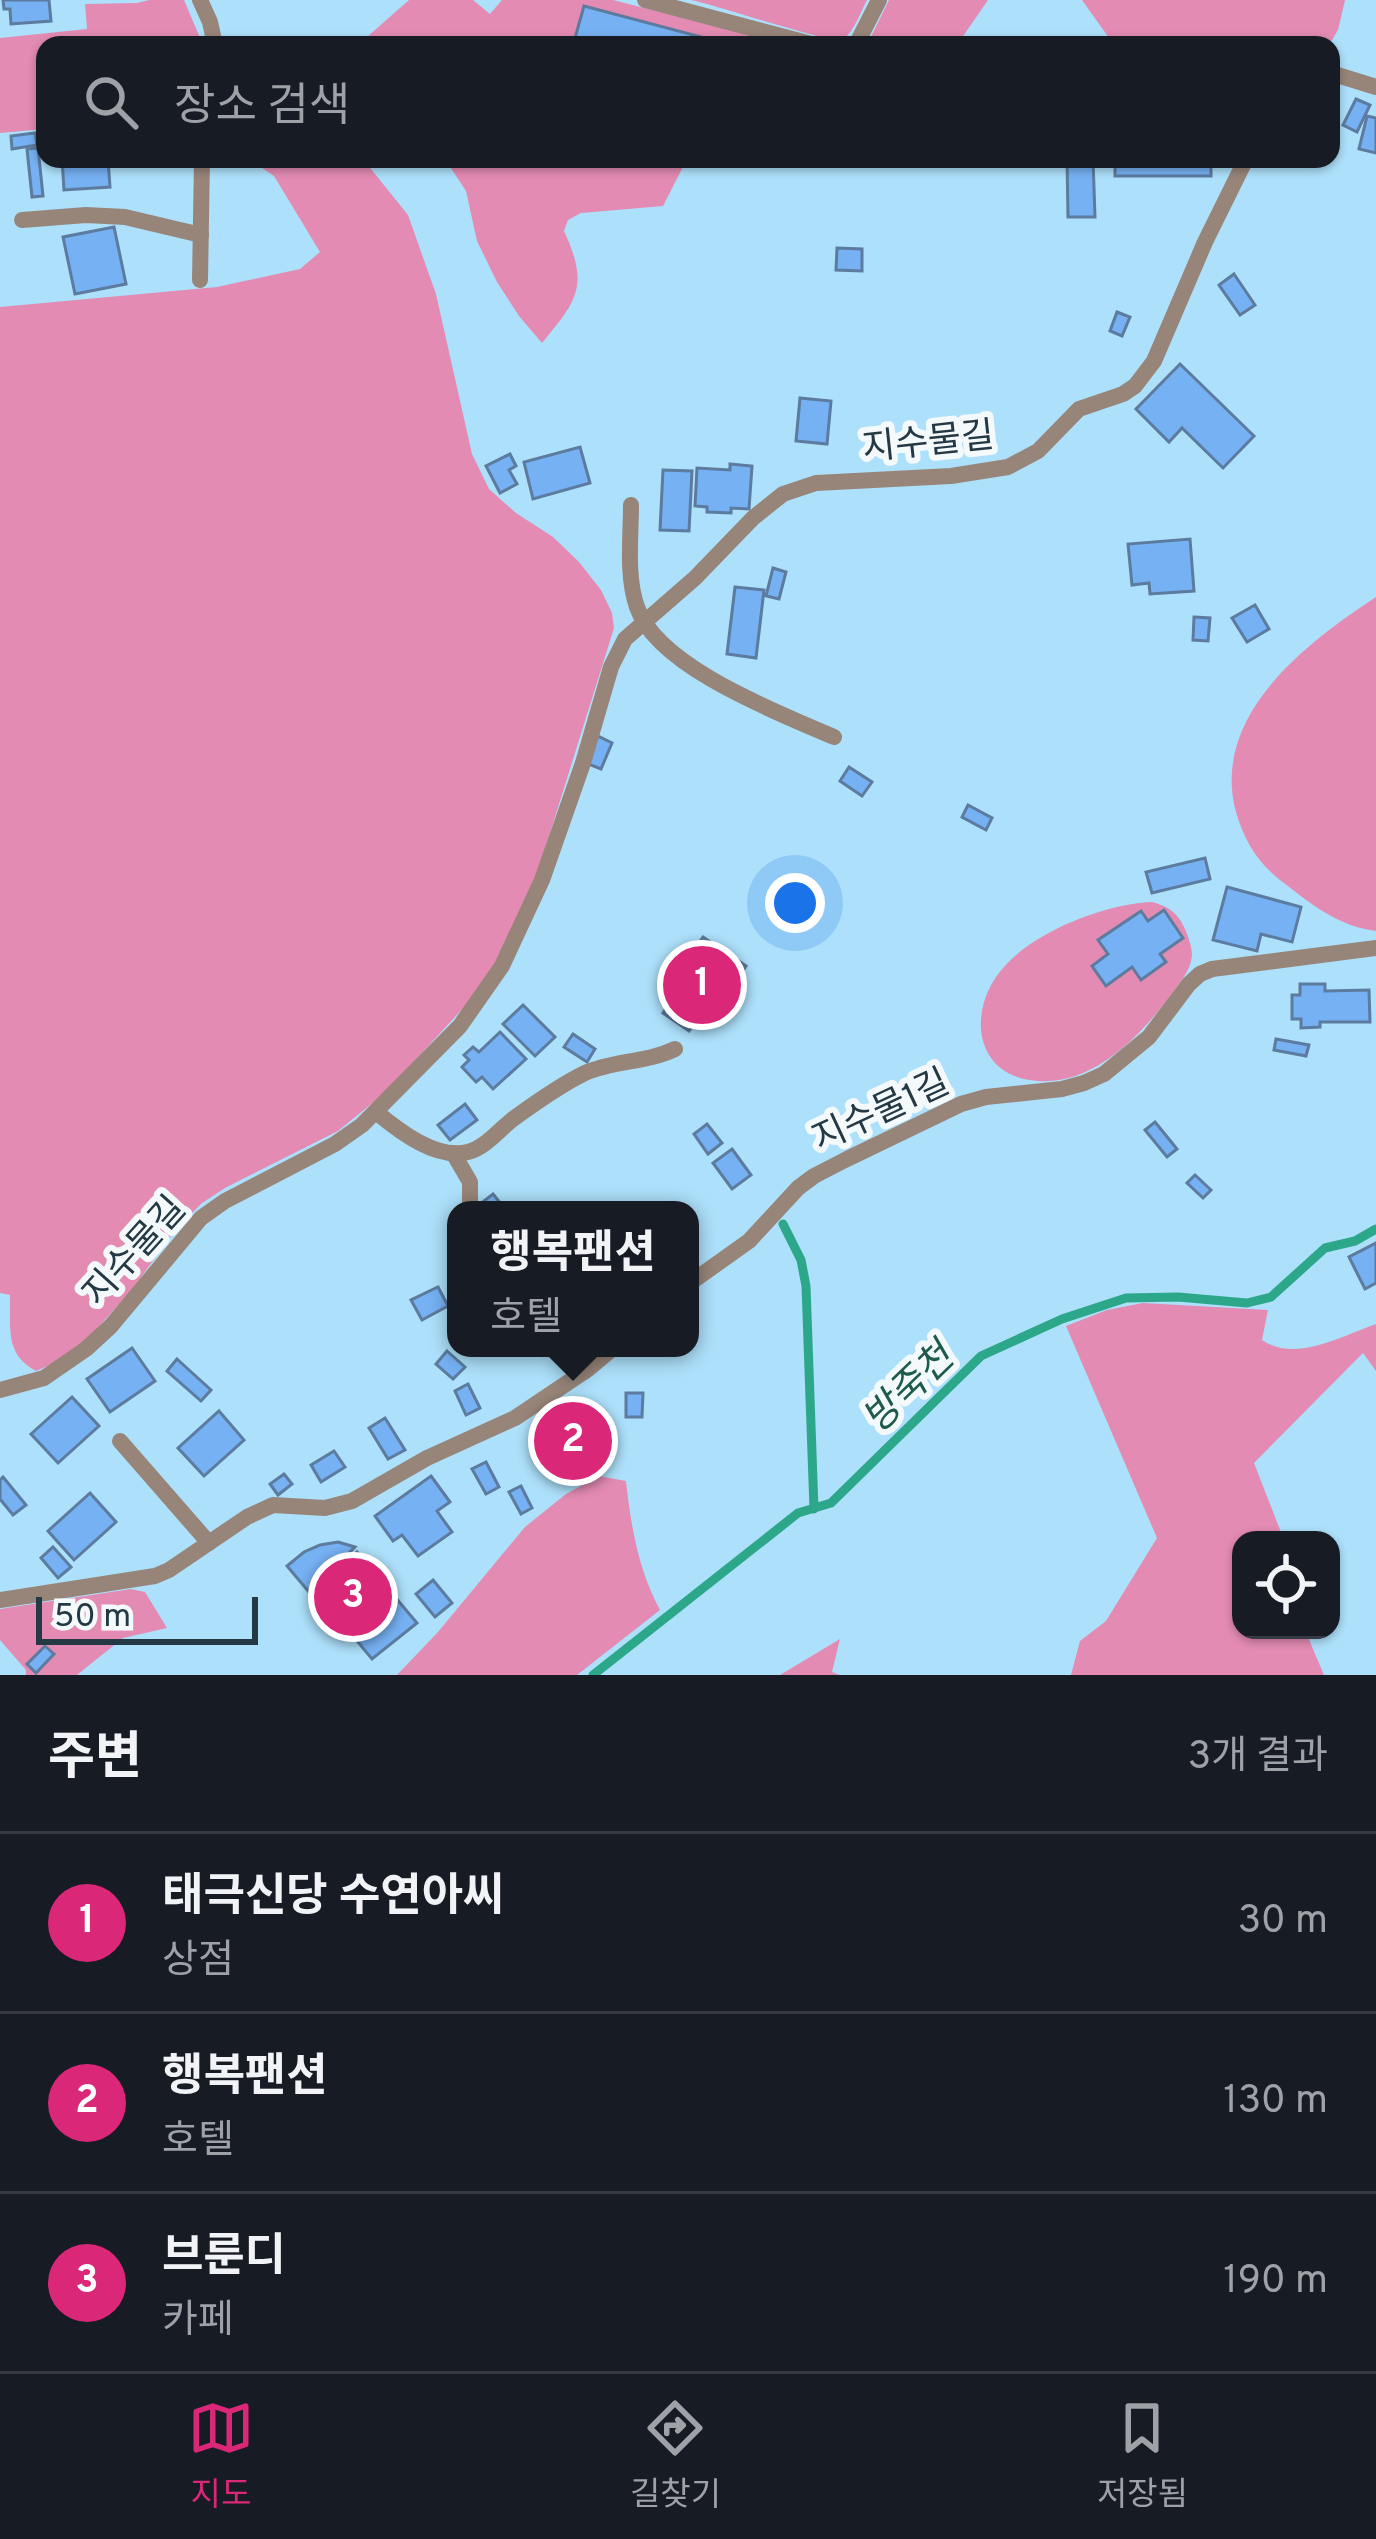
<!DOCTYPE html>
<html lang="ko">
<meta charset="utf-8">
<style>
:root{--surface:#171b24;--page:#20242c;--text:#f1f3f6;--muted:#9ea1a6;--line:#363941;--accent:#db2777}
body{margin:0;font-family:Overpass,"Noto Sans KR",sans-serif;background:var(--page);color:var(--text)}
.controls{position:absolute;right:36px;bottom:36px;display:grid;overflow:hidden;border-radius:24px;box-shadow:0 3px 9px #0004}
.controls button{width:108px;height:108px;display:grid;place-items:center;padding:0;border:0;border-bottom:3px solid var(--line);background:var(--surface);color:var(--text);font:60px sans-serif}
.scale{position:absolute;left:36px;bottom:30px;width:222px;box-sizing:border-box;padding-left:12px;border:6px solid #243944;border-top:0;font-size:33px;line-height:42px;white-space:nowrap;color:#243944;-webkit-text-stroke:9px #f4f9fc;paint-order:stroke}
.you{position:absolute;left:795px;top:903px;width:42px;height:42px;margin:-30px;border:9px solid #fff;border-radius:50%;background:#1a73e8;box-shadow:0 0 0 18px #1a73e833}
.badge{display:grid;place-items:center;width:78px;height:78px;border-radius:50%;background:var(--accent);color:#fff;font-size:39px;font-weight:700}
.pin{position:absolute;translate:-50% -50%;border:6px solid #fff;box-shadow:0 3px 12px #0006}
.popup{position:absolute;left:447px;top:1201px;width:252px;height:156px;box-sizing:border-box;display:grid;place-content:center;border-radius:24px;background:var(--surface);filter:drop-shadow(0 3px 9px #0005);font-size:39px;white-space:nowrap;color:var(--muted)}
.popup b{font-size:45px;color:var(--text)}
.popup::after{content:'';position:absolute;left:50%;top:100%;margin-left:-24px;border:24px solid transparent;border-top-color:var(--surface)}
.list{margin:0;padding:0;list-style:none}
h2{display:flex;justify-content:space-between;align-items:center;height:156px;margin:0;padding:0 48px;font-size:51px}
h2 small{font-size:39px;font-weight:400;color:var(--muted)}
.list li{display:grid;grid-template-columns:78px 1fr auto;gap:36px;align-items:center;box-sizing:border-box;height:180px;padding:0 48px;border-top:3px solid var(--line)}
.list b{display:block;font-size:45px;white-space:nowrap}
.list p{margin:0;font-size:39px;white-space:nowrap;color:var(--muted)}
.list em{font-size:39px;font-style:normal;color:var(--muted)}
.icon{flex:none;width:66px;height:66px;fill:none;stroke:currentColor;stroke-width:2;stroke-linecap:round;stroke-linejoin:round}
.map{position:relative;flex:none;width:1376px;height:1675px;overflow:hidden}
.search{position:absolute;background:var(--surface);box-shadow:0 3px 9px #0004;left:36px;right:36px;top:36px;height:132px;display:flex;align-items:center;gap:30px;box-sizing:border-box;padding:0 42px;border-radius:24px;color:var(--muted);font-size:45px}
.sheet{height:696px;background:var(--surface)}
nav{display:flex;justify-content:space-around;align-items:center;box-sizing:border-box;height:168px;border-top:3px solid var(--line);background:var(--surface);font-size:33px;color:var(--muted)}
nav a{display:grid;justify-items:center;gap:6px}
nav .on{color:var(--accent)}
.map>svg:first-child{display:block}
.green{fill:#e38bb2}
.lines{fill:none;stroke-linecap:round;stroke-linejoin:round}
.stream{stroke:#2da789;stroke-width:9}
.building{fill:#76b1f3;stroke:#5c7b9e;stroke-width:3}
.service{stroke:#988579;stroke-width:16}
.labels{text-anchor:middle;stroke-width:12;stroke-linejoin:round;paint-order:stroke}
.street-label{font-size:36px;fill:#243944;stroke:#f4f9fc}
.water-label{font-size:39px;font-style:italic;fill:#1d5b4b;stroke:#f4f9fc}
</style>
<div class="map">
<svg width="1376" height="1675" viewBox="0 0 1376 1675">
<rect width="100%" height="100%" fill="#ade0fb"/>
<g class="green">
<polygon points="149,0 184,0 203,45 45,45 45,129 0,133 0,38 87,29 85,4 137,3"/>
<polygon points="409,0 473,0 490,14 502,0 613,0 790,45 358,45"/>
<path d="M691,0H867C861,11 853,35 841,40C832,44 713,4 691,0Z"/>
<polygon points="889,0 988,0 957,45 867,45"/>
<polygon points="1082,0 1345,0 1338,30 1329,45 1114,45"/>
<path d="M249,159H363L408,215L436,294L472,454L489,489L516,513L553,537L579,562L601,590L612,613L614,628L535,881L497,962L477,993L386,1092L338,1131L225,1188L202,1203L175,1230L131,1291L82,1345L57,1362L36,1371C4,1354 11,1328 10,1295L0,1293V307L217,287L300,269L320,252L274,176Z"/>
<path d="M445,159H687L663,206L581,213L568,220L564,231C589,285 578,300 542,343L519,316L497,282L477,241L466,191Z"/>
<path d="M1376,597V931C1337,926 1310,903 1280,880C1257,862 1244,840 1236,812C1210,716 1306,643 1376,597Z"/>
<path d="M1152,902C1168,906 1178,913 1185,929C1188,936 1192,947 1192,955C1191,971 1179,983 1171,995C1140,1036 1094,1085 1038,1081C973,1077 966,1009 1004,967C1035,931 1105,904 1152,902Z"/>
<path d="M1143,1303L1268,1310L1262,1340C1295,1363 1342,1336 1376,1324V1371L1363,1353L1254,1463L1284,1540H1241V1630H1305L1324,1675H1071L1080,1641L1106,1621L1157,1538L1066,1326L1107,1310Z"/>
<path d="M599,1476L626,1481C631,1526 638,1569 660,1610L577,1675H397L438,1632L525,1527L566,1494Z"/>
<polygon points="131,1589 145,1592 167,1628 123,1638 77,1675 26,1675 26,1670 0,1640 0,1609"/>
<polygon points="840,1639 832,1672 840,1675 780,1675"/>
</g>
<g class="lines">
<g class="stream">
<polyline points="783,1224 801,1260 806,1286 814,1509"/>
<polyline points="593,1675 798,1513 831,1503 981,1356 1062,1319 1126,1298 1178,1297 1247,1303 1271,1297 1325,1248 1355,1241 1376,1229"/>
</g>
</g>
<g class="building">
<polygon points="3,0 49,0 51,21 11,24 10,9 4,9"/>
<polygon points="584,6 705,38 703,45 573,45"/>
<polygon points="1356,99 1370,105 1357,132 1343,125"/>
<polygon points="1367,116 1376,118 1376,153 1359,149"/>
<polygon points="35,133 37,145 12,149 11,136"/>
<polygon points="38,148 43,196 32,197 27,149"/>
<polygon points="62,159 108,159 110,187 64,190"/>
<polygon points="1067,159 1093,159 1095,217 1068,217"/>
<rect x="1115" y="159" width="96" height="17"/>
<polygon points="114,227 126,284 75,294 63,237"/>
<polygon points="837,248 862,249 862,271 836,270"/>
<polygon points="1234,274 1255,305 1240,315 1219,285"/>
<polygon points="1117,312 1130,317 1122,336 1110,331"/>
<polygon points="1180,364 1254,436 1223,468 1182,428 1169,442 1136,409"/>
<polygon points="800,398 831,401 827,444 796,441"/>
<polygon points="580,447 590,483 533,499 524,462"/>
<polygon points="510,454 516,466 509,470 517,484 500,493 486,466"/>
<polygon points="730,464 752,466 749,509 731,508 731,513 707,512 707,507 695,506 697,468 730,470"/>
<polygon points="663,470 692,471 689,531 660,530"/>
<polygon points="1190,539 1194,591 1150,594 1149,583 1132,585 1128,544"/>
<polygon points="773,568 786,572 779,599 766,596"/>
<polygon points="735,587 764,590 756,658 727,654"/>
<polygon points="1255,605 1269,629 1247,642 1232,618"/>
<polygon points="1194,617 1210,618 1208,641 1193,640"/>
<polygon points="598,736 612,743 601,769 586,763"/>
<polygon points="849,767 872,782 862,796 840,781"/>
<polygon points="968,805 992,818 986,830 962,817"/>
<polygon points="1205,858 1210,879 1152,893 1146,872"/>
<polygon points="1227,887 1301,907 1292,942 1261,934 1257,951 1213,940"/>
<polygon points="1164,910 1183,938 1160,954 1166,962 1141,980 1132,967 1106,986 1092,966 1108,954 1098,940 1141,911 1148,921"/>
<polygon points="703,937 746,966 710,1021 701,1014 689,1031 663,1013 671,1001 664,996"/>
<polygon points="1300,984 1325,984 1325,991 1369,990 1370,1022 1320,1022 1320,1027 1301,1028 1301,1019 1292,1019 1292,995 1300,995"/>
<polygon points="523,1005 555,1037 535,1056 503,1024"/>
<polygon points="500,1032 526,1059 493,1089 482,1077 476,1082 462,1067 469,1060 464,1055 473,1047 479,1052"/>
<polygon points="573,1034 595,1049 587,1062 564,1047"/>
<polygon points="1276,1039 1309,1045 1306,1056 1274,1050"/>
<polygon points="465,1104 477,1120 450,1140 438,1125"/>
<polygon points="1155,1122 1177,1149 1167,1157 1145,1130"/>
<polygon points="707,1124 722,1143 708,1154 694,1134"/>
<polygon points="732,1149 751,1175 732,1189 713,1163"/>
<polygon points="1195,1175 1211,1190 1203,1198 1187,1183"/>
<polygon points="493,1194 506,1210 485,1210 480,1204"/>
<polygon points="1376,1243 1376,1283 1365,1289 1349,1257"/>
<polygon points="438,1287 448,1306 422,1320 411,1300"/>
<polygon points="132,1348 155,1381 110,1412 87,1379"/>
<polygon points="447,1351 465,1367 453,1379 436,1364"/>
<polygon points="177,1359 211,1390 201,1401 167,1371"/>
<polygon points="468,1384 480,1408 466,1415 455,1391"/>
<polygon points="626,1393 643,1393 642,1417 626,1417"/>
<polygon points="72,1397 99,1426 58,1463 31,1434"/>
<polygon points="219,1411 244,1440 204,1476 178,1448"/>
<polygon points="602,1411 605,1464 544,1467 541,1415"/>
<polygon points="385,1418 405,1450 388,1459 369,1428"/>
<polygon points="334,1451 345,1467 321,1482 311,1465"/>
<polygon points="486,1462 499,1487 486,1494 472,1469"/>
<polygon points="284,1474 292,1484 278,1495 270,1484"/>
<polygon points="431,1476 450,1502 437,1511 452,1532 418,1556 402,1535 393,1541 375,1516"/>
<polygon points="3,1477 26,1505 13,1515 0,1499 0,1480"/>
<polygon points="521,1486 532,1508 521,1514 509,1492"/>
<polygon points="90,1493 116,1522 74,1560 48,1531"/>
<polygon points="338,1542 355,1547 350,1552 353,1556 357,1552 417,1623 372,1659 313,1588 309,1592 287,1566 304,1552 320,1545"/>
<polygon points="53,1547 71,1567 58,1578 41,1558"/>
<polygon points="433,1580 452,1603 435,1617 416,1594"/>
<polygon points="45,1646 54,1654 36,1673 27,1664"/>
</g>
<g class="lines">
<g class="service">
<polyline points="200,0 210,22 215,45"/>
<polyline points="645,0 815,45"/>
<polyline points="856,45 879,0"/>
<polyline points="1331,73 1376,87"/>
<polyline points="22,220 86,215 125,217 201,235"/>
<polyline points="200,280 202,159"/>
<path d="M631,505C631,537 626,576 637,607C657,667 779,713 834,737"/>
<path d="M376,1112C399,1131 436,1160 468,1152C485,1148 500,1129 513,1119C535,1103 560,1085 585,1073C614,1060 646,1063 675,1049"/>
<polyline points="453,1153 470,1182 470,1210"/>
<polyline points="690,1283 749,1241 798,1188 814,1176 847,1159 961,1104 986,1097 1062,1089 1084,1083 1104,1074 1149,1037 1189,984 1200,974 1212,969 1376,948"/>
<polyline points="565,1348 584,1372"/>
<polyline points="0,1390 44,1378 86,1349 111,1326 201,1218 225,1201 335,1144 362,1125 460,1026 502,966 542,880 583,763 611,667 625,639 695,578 753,518 783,494 816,483 951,476 1008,467 1038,451 1079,409 1123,394 1135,386 1154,361 1205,242 1246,159"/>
<polyline points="120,1441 209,1543"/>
<polyline points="0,1600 155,1576 169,1570 247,1517 273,1505 325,1508 352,1501 427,1458 515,1418 588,1369 613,1348"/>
</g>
</g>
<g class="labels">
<g class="street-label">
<text transform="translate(928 440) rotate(-6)" y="13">지수물길</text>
<text transform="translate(880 1109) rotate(-25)" y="13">지수물1길</text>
<text transform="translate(133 1250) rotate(-48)" y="13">지수물길</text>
</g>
<g class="water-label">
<text transform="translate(907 1387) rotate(-44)" y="14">방죽천</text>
</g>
</g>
</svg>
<div class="controls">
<button><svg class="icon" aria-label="locate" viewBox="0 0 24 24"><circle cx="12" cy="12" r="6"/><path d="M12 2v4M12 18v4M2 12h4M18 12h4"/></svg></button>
</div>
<div class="scale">50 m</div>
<div class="you"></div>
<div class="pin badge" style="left:702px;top:985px">1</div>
<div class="pin badge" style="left:573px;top:1441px">2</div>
<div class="popup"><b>행복팬션</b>호텔</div>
<div class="pin badge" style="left:353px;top:1597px">3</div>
<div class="search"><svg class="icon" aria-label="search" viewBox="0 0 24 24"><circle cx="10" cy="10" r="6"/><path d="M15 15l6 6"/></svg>장소 검색</div>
</div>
<section class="sheet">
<h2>주변<small>3개 결과</small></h2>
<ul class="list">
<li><span class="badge">1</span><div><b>태극신당 수연아씨</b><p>상점</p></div><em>30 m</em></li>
<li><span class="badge">2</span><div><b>행복팬션</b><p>호텔</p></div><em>130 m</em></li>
<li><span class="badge">3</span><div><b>브룬디</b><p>카페</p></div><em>190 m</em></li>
</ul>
</section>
<nav>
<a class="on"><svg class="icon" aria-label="map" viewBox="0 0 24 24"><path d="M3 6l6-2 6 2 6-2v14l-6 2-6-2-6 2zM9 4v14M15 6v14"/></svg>지도</a>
<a><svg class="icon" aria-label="directions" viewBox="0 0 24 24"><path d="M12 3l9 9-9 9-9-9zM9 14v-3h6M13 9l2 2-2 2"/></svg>길찾기</a>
<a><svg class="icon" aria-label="saved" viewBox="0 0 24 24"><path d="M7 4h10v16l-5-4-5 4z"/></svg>저장됨</a>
</nav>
